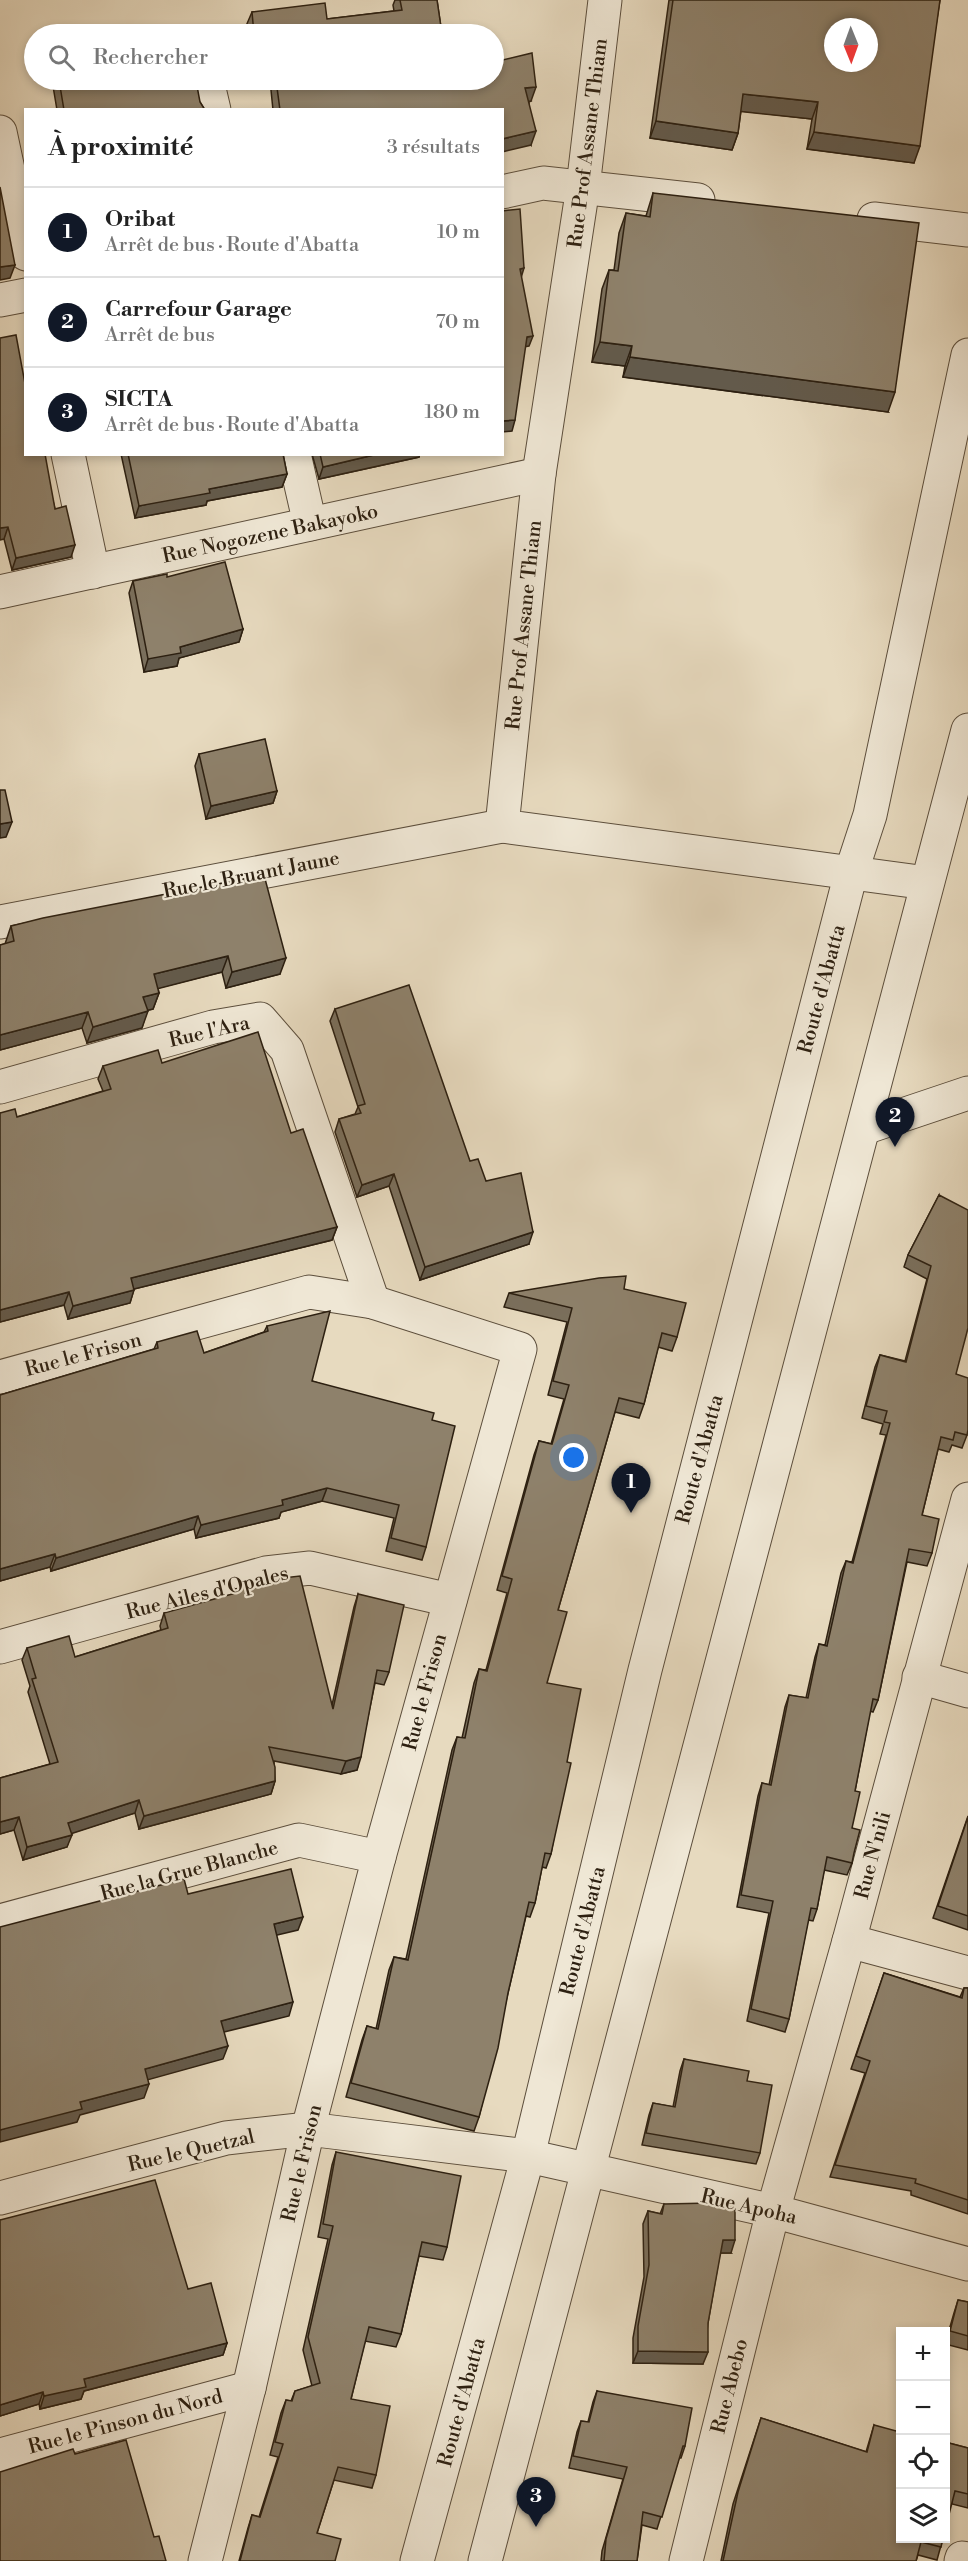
<!DOCTYPE html>
<html lang="fr">
<meta charset="utf-8">
<style>
:root{--surface:#fff;--page:#f2f2f2;--text:#222;--muted:#767676;--line:#e0e0e0;--accent:#111827}
body{margin:0;font-family:"Libre Bodoni",serif;background:var(--page);color:var(--text)}
.controls{position:absolute;right:18px;bottom:18px;display:grid;overflow:hidden;border-radius:0px;box-shadow:0 3px 9px #0003}
.controls button{width:54px;height:54px;display:grid;place-items:center;padding:0;border:0;border-bottom:2px solid var(--line);background:var(--surface);color:var(--text);font:30px sans-serif}
.compass{position:absolute;left:824px;top:18px;width:54px;height:54px;border-radius:50%;background:var(--surface);box-shadow:0 3px 9px #0003;rotate:179deg}
.you{position:absolute;left:574px;top:1458px;width:21px;height:21px;margin:-15px;border:4px solid #fff;border-radius:50%;background:#1a73e8;box-shadow:0 0 0 9px #1a73e833}
.badge{display:grid;place-items:center;width:39px;height:39px;border-radius:50%;background:var(--accent);color:#fff;font-size:20px;font-weight:700}
.pin{position:absolute;translate:-50% -50px;filter:drop-shadow(0 2px 3px #0008)}
.pin::after{content:'';position:absolute;top:32px;width:21px;height:18px;background:inherit;clip-path:polygon(0 0,100% 0,50% 100%)}
.list{margin:0;padding:0;list-style:none}
h2{display:flex;justify-content:space-between;align-items:center;height:78px;margin:0;padding:0 24px;font-size:26px}
h2 small{font-size:20px;font-weight:400;color:var(--muted)}
.list li{display:grid;grid-template-columns:39px 1fr auto;gap:18px;align-items:center;box-sizing:border-box;height:90px;padding:0 24px;border-top:2px solid var(--line)}
.list b{display:block;font-size:22px;white-space:nowrap}
.list p{margin:0;font-size:20px;white-space:nowrap;color:var(--muted)}
.list em{font-size:20px;font-style:normal;color:var(--muted)}
.icon{flex:none;width:33px;height:33px;fill:none;stroke:currentColor;stroke-width:2;stroke-linecap:round;stroke-linejoin:round}
.map{position:relative;flex:none;width:968px;height:2561px;overflow:hidden}
.search{position:absolute;background:var(--surface);box-shadow:0 3px 9px #0003;left:24px;top:24px;width:480px;height:66px;display:flex;align-items:center;gap:15px;box-sizing:border-box;padding:0 21px;border-radius:33px;color:var(--muted);font-size:22px}
.panel{position:absolute;background:var(--surface);box-shadow:0 3px 9px #0003;left:24px;top:108px;width:480px;height:348px;border-radius:0px}
.map>svg:first-child{display:block}
.lines{fill:none;stroke-linecap:round;stroke-linejoin:round}
.minor-casing{stroke:#5c4e3c;stroke-width:35}
.minor{stroke:#efe7d5;stroke-width:33}
.wall{fill:#7a6f5c;stroke:#2d2011;stroke-width:1.5}
.shaded-wall{fill:#635a4b;stroke:#2d2011;stroke-width:1.5}
.building{fill:#8e816b;stroke:#2d2011;stroke-width:1.5;fill-rule:evenodd}
.labels{text-anchor:middle;stroke-width:4.5;stroke-linejoin:round;paint-order:stroke}
.street-label{font-size:20px;fill:#2d2011;stroke:#efe7d5}
</style>
<div class="map">
<svg width="968" height="2561" viewBox="0 0 968 2561">
<rect width="100%" height="100%" fill="#e7dabf"/>
<filter id="stains"><feTurbulence type="fractalNoise" baseFrequency=".00333" numOctaves="4"/><feColorMatrix values="0 0 0 0 .2 0 0 0 0 .09 0 0 0 0 .02 0 0 0 .5 -.17"/></filter>
<radialGradient id="worn" r=".72"><stop offset=".6" stop-color="#630" stop-opacity="0"/><stop offset="1" stop-color="#630" stop-opacity=".3"/></radialGradient>
<g class="lines">
<g class="minor-casing">
<g id="minor">
<polyline points="605,0 583,187 539,474 502,826 927,883"/>
<polyline points="207,80 214,110"/>
<polyline points="0,132 26,254"/>
<polyline points="502,192 543,183 698,200"/>
<polyline points="874,219 968,230"/>
<polyline points="0,300 26,295"/>
<polyline points="68,454 93,572"/>
<polyline points="294,454 310,524"/>
<polyline points="0,592 539,474"/>
<polyline points="0,922 502,826"/>
<polyline points="0,1087 213,1027 260,1019 287,1050 373,1302"/>
<polyline points="864,1128 968,1093"/>
<polyline points="0,1377 309,1292 373,1302 520,1349 379,1857 308,2129 249,2388 205,2561"/>
<polyline points="0,1647 266,1573 310,1568 450,1600"/>
<polyline points="919,1677 968,1691"/>
<polyline points="0,1921 299,1840 379,1857"/>
<polyline points="849,1941 968,1973"/>
<polyline points="0,2198 226,2138 308,2129 528,2156 773,2211 968,2264"/>
<polyline points="0,2455 249,2388"/>
<polyline points="417,2561 528,2156 645,1670 851,873 870,815 968,355"/>
<polyline points="485,2561 968,730"/>
<polyline points="686,2561 773,2211 849,1941 968,1499"/>
<polyline points="961,2561 962,2558 968,2559"/>
</g>
</g>
<use href="#minor" class="minor"/>
</g>
<g class="wall">
<polygon points="395,0 437,0 442,34 247,34 246,26 252,12 327,19 394,11 393,5"/>
<polygon points="669,0 940,0 914,163 807,149 812,119 741,111 738,133 732,150 650,138"/>
<polygon points="52,80 174,80 175,89 200,102 205,110 57,110"/>
<polygon points="270,80 494,80 531,101 529,102 531,145 502,110 273,110"/>
<polygon points="653,193 888,412 623,377 625,366 592,362 602,289 609,270 614,270 619,233 626,213 646,216"/>
<polygon points="25,389 55,509 71,557 12,570 4,539"/>
<polygon points="121,454 283,454 287,474 282,487 207,501 206,505 135,518"/>
<polygon points="312,454 420,454 419,457 319,479"/>
<polygon points="167,577 243,629 239,642 179,658 177,666 144,672 129,593 133,581"/>
<polygon points="199,754 277,791 273,803 206,819 195,766"/>
<polygon points="264,875 280,974 226,988 222,972 158,988 159,993 153,1009 147,1010 142,1028 87,1043 82,1028 0,1050 0,945 5,944 11,926"/>
<polygon points="335,1009 470,1161 486,1181 529,1244 420,1280 389,1186 357,1197 335,1132 339,1119 355,1114 358,1107 330,1021"/>
<polygon points="162,1063 291,1133 337,1227 332,1240 134,1289 130,1303 68,1319 64,1305 0,1322 0,1113 17,1117 103,1091 98,1079 103,1066"/>
<polygon points="939,1195 956,1374 967,1435 962,1448 952,1445 949,1452 938,1449 922,1515 932,1553 927,1566 907,1562 878,1700 873,1712 870,1711 855,1791 852,1828 852,1863 847,1875 824,1870 817,1909 813,1921 808,1920 789,2019 785,2032 747,2021 769,1913 737,1907 758,1796 762,1783 769,1785 785,1707 789,1695 806,1698 815,1657 819,1644 825,1645 841,1573 846,1561 852,1562 886,1435 880,1434 883,1424 862,1418 875,1367 880,1355 905,1361 927,1279 904,1267 908,1255"/>
<polygon points="624,1289 677,1337 672,1351 658,1347 644,1404 639,1418 615,1412 558,1610 547,1683 567,1762 551,1854 546,1868 542,1867 535,1903 530,1917 526,1916 479,2117 474,2131 346,2097 362,2040 367,2026 376,2029 389,1970 394,1957 406,1959 452,1750 457,1737 462,1738 474,1683 479,1669 486,1670 507,1593 497,1590 534,1455 539,1441 551,1444 564,1399 548,1395 567,1322 504,1307 509,1293"/>
<polygon points="267,1326 312,1381 432,1420 426,1547 422,1560 386,1551 394,1518 322,1501 281,1512 279,1518 196,1538 194,1529 51,1571 50,1567 0,1581 0,1395 154,1349 157,1342 204,1353 264,1332"/>
<polygon points="235,1589 332,1705 354,1607 358,1594 389,1672 384,1685 375,1683 357,1770 341,1774 274,1761 275,1781 271,1794 139,1829 135,1813 71,1833 67,1847 23,1860 14,1830 0,1834 0,1778 50,1764 28,1692 30,1686 22,1660 27,1648 75,1657 161,1630 160,1626 164,1613 234,1594"/>
<polygon points="968,1816 968,1930 933,1918"/>
<polygon points="884,1973 960,1997 964,1988 968,1988 968,2214 911,2195 911,2191 830,2177 865,2073 851,2069"/>
<polygon points="684,2059 747,2081 760,2153 756,2164 642,2145 649,2115 653,2103 673,2107 680,2071"/>
<polygon points="336,2152 447,2247 443,2260 419,2256 401,2334 396,2347 365,2341 351,2399 376,2475 372,2488 334,2480 317,2533 335,2561 239,2561 248,2528 252,2515 259,2517 278,2457 270,2455 281,2413 286,2400 291,2401 295,2391 312,2386 303,2350 328,2239 318,2237 332,2165"/>
<polygon points="664,2204 731,2253 720,2253 708,2323 703,2364 633,2363 633,2338 644,2277 643,2224 648,2211 660,2214"/>
<polygon points="0,2220 188,2289 227,2343 223,2355 84,2391 81,2399 40,2409 39,2404 0,2416"/>
<polygon points="958,2300 968,2302 968,2350 945,2344 954,2313"/>
<polygon points="597,2391 685,2446 681,2458 679,2458 657,2529 642,2525 637,2561 601,2561 602,2551 623,2479 569,2468 577,2432 581,2421 588,2422 593,2402"/>
<polygon points="761,2418 866,2452 874,2425 943,2538 937,2560 918,2555 916,2561 721,2561 733,2504"/>
<polygon points="945,2442 968,2448 968,2508 952,2504"/>
</g>
<g class="shaded-wall">
<polygon points="536,87 531,101 520,102 525,88"/>
<polygon points="743,94 818,102 812,119 737,111"/>
<polygon points="656,121 738,133 732,150 650,138"/>
<polygon points="536,131 531,145 502,152 502,139"/>
<polygon points="814,132 920,146 914,163 807,149"/>
<polygon points="15,265 10,278 0,280 0,267"/>
<polygon points="524,268 521,278 520,269"/>
<polygon points="533,336 529,346 523,347 527,337"/>
<polygon points="600,342 632,346 625,366 592,362"/>
<polygon points="630,357 895,392 888,412 623,377"/>
<polygon points="515,420 512,431 502,432 502,421"/>
<polygon points="378,454 420,454 419,457 319,479 323,467"/>
<polygon points="287,474 282,487 207,501 206,505 135,518 139,506 209,489"/>
<polygon points="8,527 4,539 0,540 0,528"/>
<polygon points="75,545 71,557 12,570 16,558"/>
<polygon points="243,629 239,642 179,658 177,666 144,672 148,659 180,647"/>
<polygon points="277,791 273,803 206,819 211,806"/>
<polygon points="12,822 6,837 0,838 0,824"/>
<polygon points="228,956 222,972 149,991 154,974"/>
<polygon points="286,958 280,974 226,988 232,972"/>
<polygon points="159,993 153,1009 137,1013 143,997"/>
<polygon points="148,1011 142,1028 87,1043 93,1027"/>
<polygon points="88,1012 82,1028 0,1050 0,1035"/>
<polygon points="394,1174 389,1186 357,1197 362,1185"/>
<polygon points="337,1227 332,1240 126,1291 131,1278"/>
<polygon points="533,1232 529,1244 420,1280 425,1267"/>
<polygon points="134,1290 130,1303 68,1319 73,1306"/>
<polygon points="69,1292 64,1305 0,1322 0,1310"/>
<polygon points="327,1488 322,1501 281,1512 279,1518 196,1538 201,1525 282,1500"/>
<polygon points="198,1516 194,1529 51,1571 56,1558"/>
<polygon points="55,1554 50,1567 0,1581 0,1569"/>
<polygon points="361,1757 357,1770 341,1774 346,1761"/>
<polygon points="275,1781 271,1794 139,1829 144,1816"/>
<polygon points="139,1800 135,1813 64,1836 68,1823"/>
<polygon points="19,1817 14,1830 0,1834 0,1822"/>
<polygon points="72,1835 67,1847 23,1860 27,1847"/>
<polygon points="303,1917 298,1930 269,1937 274,1924"/>
<polygon points="293,2002 289,2016 216,2034 221,2021"/>
<polygon points="228,2046 223,2059 140,2082 145,2069"/>
<polygon points="149,2084 144,2098 80,2115 77,2122 0,2142 0,2130 80,2102"/>
<polygon points="723,2240 735,2240 731,2253 718,2253"/>
<polygon points="227,2343 223,2355 84,2391 81,2399 40,2409 44,2396 84,2379"/>
<polygon points="638,2351 708,2352 703,2364 633,2363"/>
<polygon points="43,2392 39,2404 0,2416 0,2405"/>
</g>
<g class="building">
<polygon points="400,0 437,0 442,34 254,34 252,12 325,3 327,19 402,10"/>
<path d="M673,0H940L920,146L814,132L818,102L743,94L738,133L656,121ZM833,27H869V63H833Z"/>
<polygon points="167,26 169,34 129,34 128,31"/>
<polygon points="532,53 536,87 525,88 536,131 502,139 502,110 280,110 276,80 494,80 494,62"/>
<polygon points="59,80 174,80 175,89 197,86 200,102 205,110 64,110"/>
<polygon points="0,187 15,265 0,267"/>
<polygon points="653,193 919,223 895,392 630,357 632,346 600,342 609,270 618,271 626,213 650,217"/>
<polygon points="520,209 524,268 520,269 533,336 527,337 515,420 502,421 502,211"/>
<polygon points="16,335 26,389 26,454 45,454 55,509 66,506 75,545 16,558 8,527 0,528 0,338"/>
<polygon points="128,454 283,454 287,474 209,489 210,493 139,506"/>
<polygon points="320,454 378,454 323,467"/>
<polygon points="225,562 243,629 180,647 181,653 148,659 133,581 167,574 167,577"/>
<polygon points="265,739 277,791 211,806 199,754"/>
<polygon points="0,790 5,790 12,822 0,824"/>
<polygon points="264,875 286,958 232,972 228,956 154,974 159,993 143,997 148,1011 93,1027 88,1012 0,1035 0,945 14,941 11,926 43,918"/>
<polygon points="409,985 470,1161 478,1159 486,1181 521,1173 533,1232 425,1267 394,1174 362,1185 339,1119 361,1113 358,1106 365,1104 335,1009"/>
<polygon points="258,1032 291,1133 303,1129 337,1227 131,1278 134,1290 73,1306 69,1292 0,1310 0,1113 15,1109 17,1117 111,1089 103,1066 158,1050 162,1063"/>
<polygon points="939,1195 968,1210 968,1328 956,1374 968,1378 968,1430 967,1435 955,1432 953,1440 941,1437 922,1515 939,1519 932,1553 909,1549 878,1700 873,1699 855,1791 860,1792 852,1828 860,1830 854,1853 852,1863 827,1857 817,1909 811,1908 789,2019 751,2009 773,1901 741,1895 762,1783 771,1785 789,1695 808,1698 819,1644 827,1646 846,1561 853,1563 890,1423 884,1422 887,1411 866,1406 880,1355 906,1362 931,1266 908,1255"/>
<polygon points="626,1276 624,1289 686,1303 677,1337 662,1333 644,1404 619,1398 558,1610 567,1612 547,1683 581,1689 567,1762 571,1763 551,1854 545,1853 535,1903 529,1902 508,1993 498,2048 479,2117 351,2083 367,2026 378,2029 394,1957 408,1960 457,1737 465,1738 479,1669 487,1671 512,1579 502,1576 539,1441 552,1444 569,1385 553,1381 572,1308 509,1293 599,1278"/>
<polygon points="330,1311 312,1381 434,1413 432,1420 455,1426 426,1547 391,1538 399,1505 327,1488 282,1500 283,1505 201,1525 198,1516 56,1558 55,1554 0,1569 0,1395 158,1348 157,1342 197,1331 204,1353 268,1331 267,1326"/>
<polygon points="300,1576 333,1709 358,1594 404,1605 389,1672 377,1670 361,1757 346,1761 269,1747 275,1767 275,1781 144,1816 139,1800 68,1823 72,1835 27,1847 19,1817 0,1822 0,1778 58,1762 32,1679 36,1678 27,1648 69,1636 75,1657 168,1628 164,1613 236,1593 235,1589 274,1579"/>
<polygon points="968,1817 968,1916 938,1906"/>
<polygon points="291,1869 303,1917 274,1924 293,2002 221,2021 228,2046 145,2069 149,2084 80,2102 82,2109 0,2130 0,1927 184,1879 188,1894"/>
<polygon points="884,1973 962,1998 964,1988 968,1988 968,2200 915,2183 916,2179 835,2165 870,2061 856,2056"/>
<polygon points="684,2059 749,2071 747,2081 772,2085 760,2153 646,2133 653,2103 675,2107"/>
<polygon points="336,2152 461,2176 447,2247 422,2242 401,2334 369,2327 351,2399 390,2406 376,2475 338,2467 317,2533 341,2539 335,2561 240,2561 252,2515 260,2517 283,2444 275,2442 286,2400 292,2401 295,2391 320,2383 308,2337 333,2226 323,2224"/>
<polygon points="155,2180 188,2289 211,2283 227,2343 84,2379 86,2387 44,2396 43,2392 0,2405 0,2220"/>
<polygon points="712,2203 735,2208 735,2240 723,2240 708,2323 708,2352 638,2351 638,2326 649,2265 648,2211 662,2214 664,2204"/>
<polygon points="958,2300 968,2302 968,2336 950,2331"/>
<polygon points="597,2391 692,2408 685,2446 683,2446 662,2517 643,2512 637,2561 604,2561 606,2539 627,2467 573,2456 581,2421 589,2422"/>
<polygon points="761,2418 867,2452 874,2425 900,2432 900,2538 943,2538 941,2547 921,2542 916,2561 723,2561 738,2492"/>
<polygon points="126,2440 154,2537 159,2536 166,2561 0,2561 0,2472 73,2449 75,2454"/>
<polygon points="945,2442 968,2448 968,2494 955,2491 945,2530"/>
</g>
<g class="labels">
<g class="street-label">
<text transform="translate(587 143) rotate(-83)" y="7">Rue Prof Assane Thiam</text>
<text transform="translate(270 533) rotate(-12)" y="7">Rue Nogozene Bakayoko</text>
<text transform="translate(523 625) rotate(-84)" y="7">Rue Prof Assane Thiam</text>
<text transform="translate(251 874) rotate(-11)" y="7">Rue le Bruant Jaune</text>
<text transform="translate(821 989) rotate(-75)" y="7">Route d'Abatta</text>
<text transform="translate(209 1031) rotate(-13)" y="7">Rue l'Ara</text>
<text transform="translate(83 1354) rotate(-15)" y="7">Rue le Frison</text>
<text transform="translate(699 1459) rotate(-75)" y="7">Route d'Abatta</text>
<text transform="translate(207 1592) rotate(-14)" y="7">Rue Ailes d'Opales</text>
<text transform="translate(424 1692) rotate(-75)" y="7">Rue le Frison</text>
<text transform="translate(872 1855) rotate(-75)" y="7">Rue N'nili</text>
<text transform="translate(189 1870) rotate(-15)" y="7">Rue la Grue Blanche</text>
<text transform="translate(582 1931) rotate(-76)" y="7">Route d'Abatta</text>
<text transform="translate(191 2150) rotate(-13)" y="7">Rue le Quetzal</text>
<text transform="translate(301 2163) rotate(-77)" y="7">Rue le Frison</text>
<text transform="translate(749 2206) rotate(13)" y="7">Rue Apoha</text>
<text transform="translate(729 2386) rotate(-76)" y="7">Rue Abebo</text>
<text transform="translate(461 2402) rotate(-75)" y="7">Route d'Abatta</text>
<text transform="translate(125 2421) rotate(-15)" y="7">Rue le Pinson du Nord</text>
</g>
</g>
<rect width="100%" height="100%" filter="url(#stains)"/>
<rect width="100%" height="100%" fill="url(#worn)"/>
</svg>
<div class="controls">
<button>+</button>
<button>−</button>
<button><svg class="icon" aria-label="locate" viewBox="0 0 24 24"><circle cx="12" cy="12" r="6"/><path d="M12 2v4M12 18v4M2 12h4M18 12h4"/></svg></button>
<button><svg class="icon" aria-label="layers" viewBox="0 0 24 24"><path d="M12 4l9 5-9 5-9-5zM3 14l9 5 9-5"/></svg></button>
</div>
<svg class="compass" viewBox="-18 -18 36 36"><path d="M0-13l5 13h-10z" fill="#e53935"/><path d="M0 13l5-13h-10z" fill="#767676"/></svg>
<div class="you"></div>
<div class="pin badge" style="left:631px;top:1513px">1</div>
<div class="pin badge" style="left:895px;top:1147px">2</div>
<div class="pin badge" style="left:536px;top:2527px">3</div>
<div class="search"><svg class="icon" aria-label="search" viewBox="0 0 24 24"><circle cx="10" cy="10" r="6"/><path d="M15 15l6 6"/></svg>Rechercher</div>
<section class="panel">
<h2>À proximité<small>3 résultats</small></h2>
<ul class="list">
<li><span class="badge">1</span><div><b>Oribat</b><p>Arrêt de bus · Route d'Abatta</p></div><em>10 m</em></li>
<li><span class="badge">2</span><div><b>Carrefour Garage</b><p>Arrêt de bus</p></div><em>70 m</em></li>
<li><span class="badge">3</span><div><b>SICTA</b><p>Arrêt de bus · Route d'Abatta</p></div><em>180 m</em></li>
</ul>
</section>
</div>
